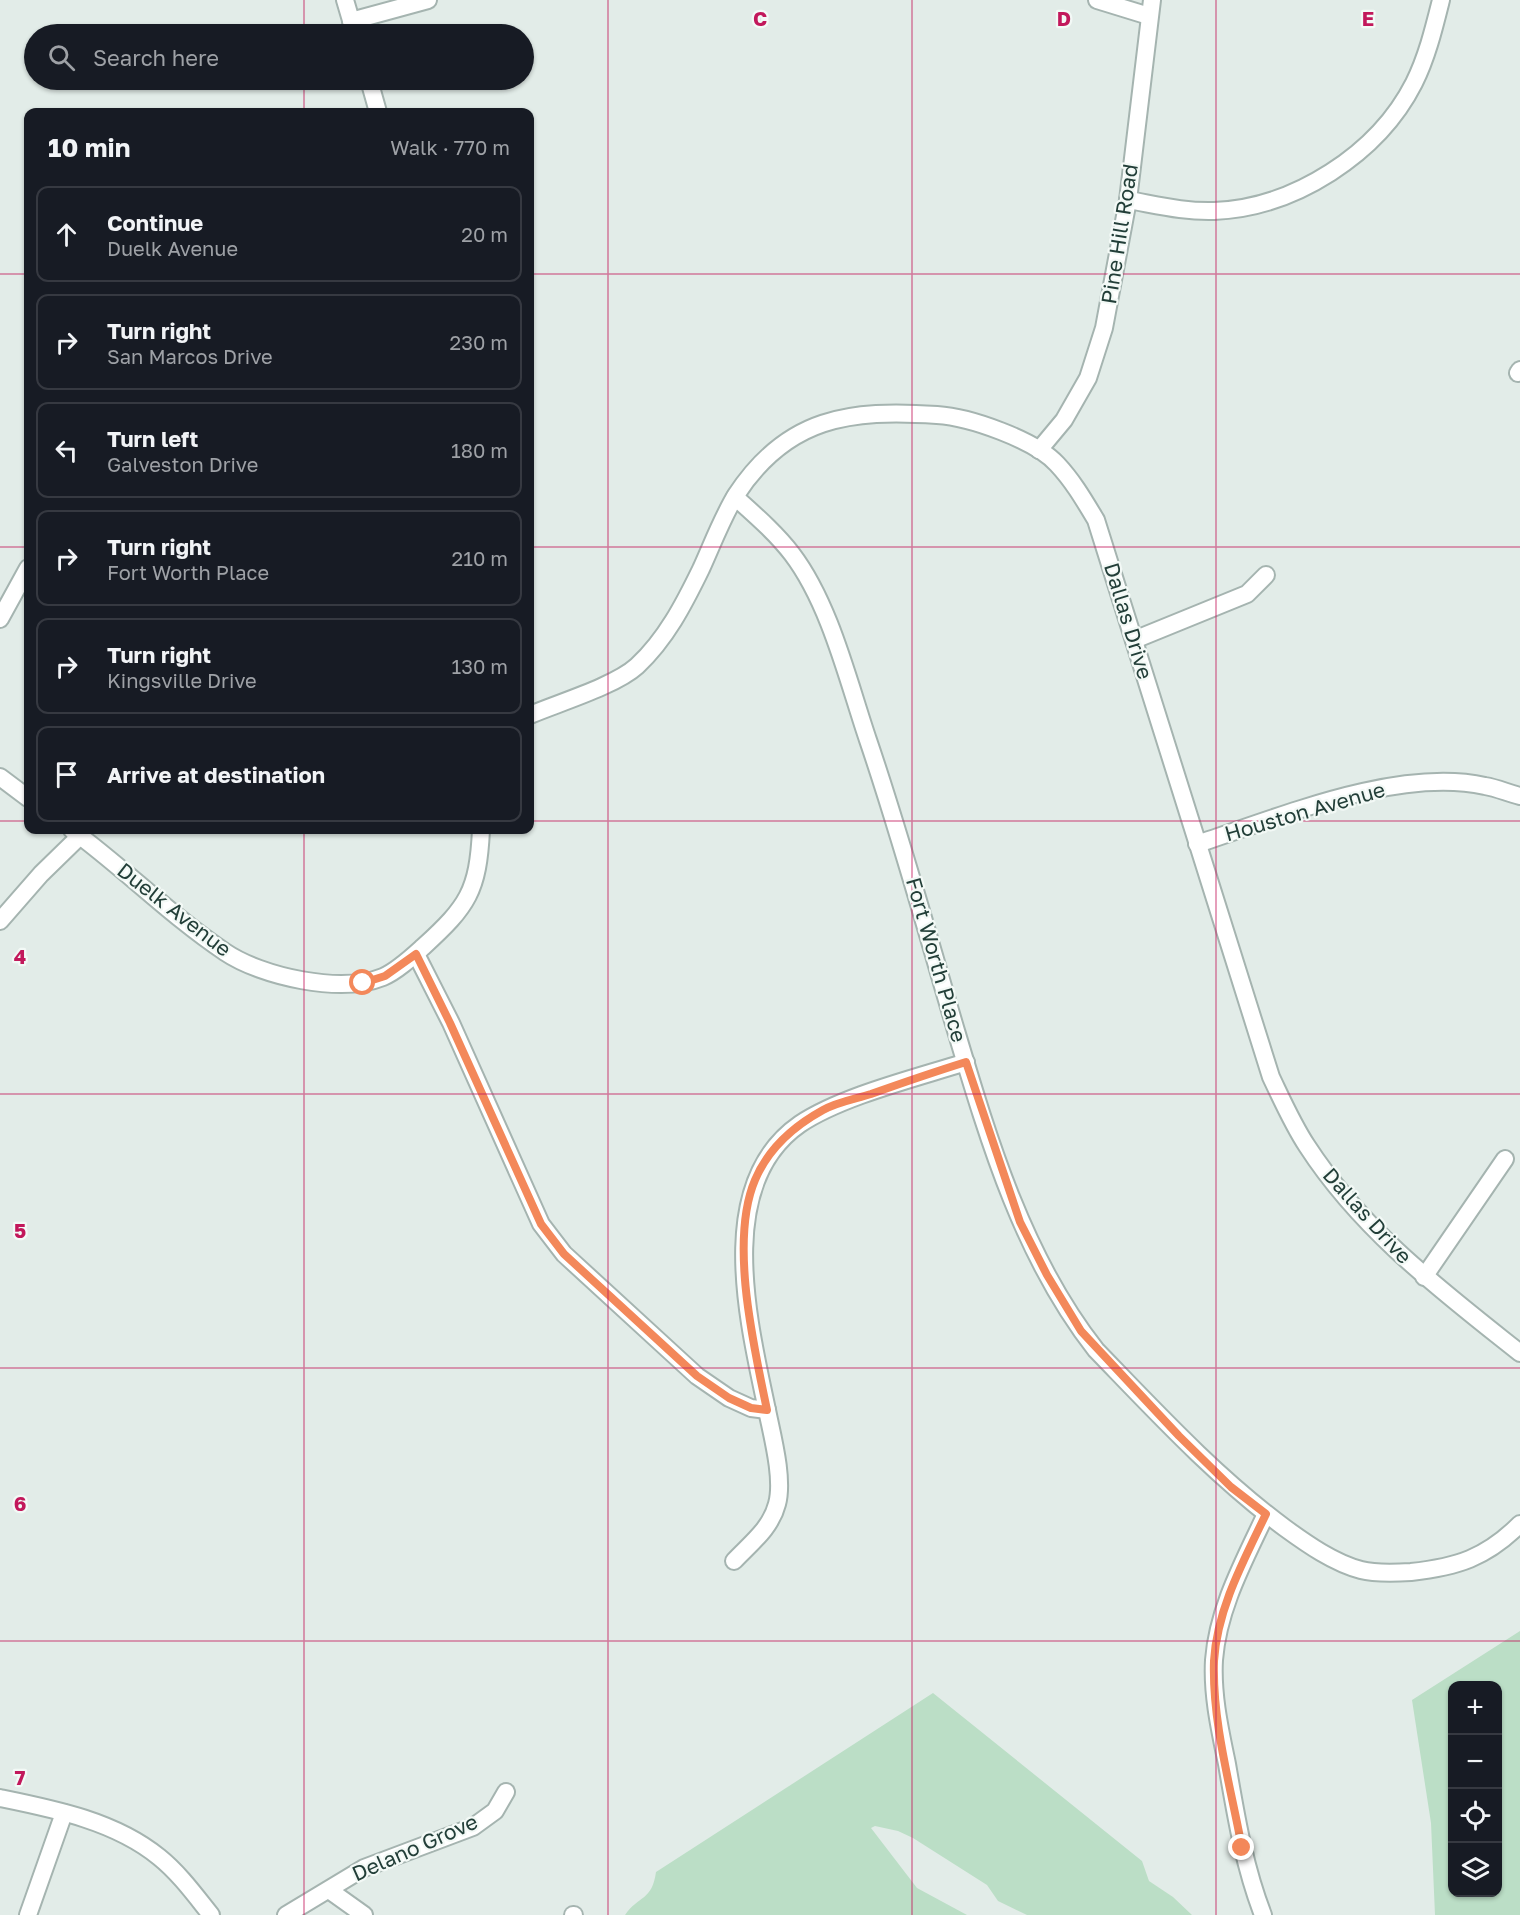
<!DOCTYPE html>
<meta charset="utf-8">
<style>
:root{--surface:#171b24;--page:#242831;--text:#f1f3f6;--muted:#9ea1a6;--line:#363941}
body{margin:0;font-family:"Golos Text",sans-serif;background:var(--page);color:var(--text)}
.controls{position:absolute;right:18px;bottom:18px;display:grid;overflow:hidden;border-radius:12px;box-shadow:0 2px 4px #0004}
.controls button{width:54px;height:54px;display:grid;place-items:center;padding:0;border:0;border-bottom:2px solid var(--line);background:var(--surface);color:var(--text);font:30px sans-serif}
.stop{position:absolute;width:18px;height:18px;margin:-14px;border:4px solid #f3885a;border-radius:50%;background:#fff}
.stop.end{background:#f3885a;border-color:#fff;box-shadow:0 2px 6px #0008}
.list{margin:0;padding:0;list-style:none}
h2{display:flex;justify-content:space-between;align-items:center;height:78px;margin:0;padding:0 24px;font-size:26px}
h2 small{font-size:20px;font-weight:400;color:var(--muted)}
.list li{display:grid;grid-template-columns:39px 1fr auto;gap:18px;align-items:center;box-sizing:border-box;height:96px;margin:0 12px 12px;padding:0 12px;border:2px solid var(--line);border-radius:12px}
.list b{display:block;font-size:22px;white-space:nowrap}
.list p{margin:0;font-size:20px;white-space:nowrap;color:var(--muted)}
.list em{font-size:20px;font-style:normal;color:var(--muted)}
.icon{flex:none;width:33px;height:33px;fill:none;stroke:currentColor;stroke-width:2;stroke-linecap:round;stroke-linejoin:round}
.map{position:relative;flex:none;width:1520px;height:1915px;overflow:hidden}
.search{position:absolute;background:var(--surface);box-shadow:0 2px 4px #0004;left:24px;top:24px;width:510px;height:66px;display:flex;align-items:center;gap:15px;box-sizing:border-box;padding:0 21px;border-radius:33px;color:var(--muted);font-size:22px}
.panel{position:absolute;background:var(--surface);box-shadow:0 2px 4px #0004;left:24px;top:108px;width:510px;height:726px;border-radius:12px}
.map>svg:first-child{display:block}
.green{fill:#bbdec6;fill-rule:evenodd}
.lines{fill:none;stroke-linecap:round;stroke-linejoin:round}
.minor-casing{stroke:#a5b4b0;stroke-width:20}
.minor{stroke:#fff;stroke-width:16}
.route{stroke:#f3885a;stroke-width:8}
.grid{fill:none;stroke:#c2185b;stroke-width:1.5;stroke-opacity:0.55}
.labels{text-anchor:middle;stroke-width:4.5;stroke-linejoin:round;paint-order:stroke}
.street-label{font-size:21px;fill:#223e38;stroke:#f3f9f6}
.grid-label{font-size:20px;text-anchor:middle;font-weight:bold;fill:#c2185b;stroke:#f3f9f6;stroke-width:4.5;stroke-linejoin:round;paint-order:stroke}
</style>
<div class="map">
<svg width="1520" height="1915" viewBox="0 0 1520 1915">
<rect width="100%" height="100%" fill="#e2ece8"/>
<g class="green">
<path d="M1520,1631V1915H1435L1431,1823L1412,1700ZM1452,1686H1498V1892H1452Z"/>
<path d="M933,1693L1142,1861L1149,1881L1173,1897L1192,1915H1027L998,1901L987,1885L913,1838L898,1831L875,1826L871,1828L917,1888L967,1915H625C639,1895 652,1901 656,1872Z"/>
</g>
<g class="lines">
<g class="minor-casing">
<g id="minor">
<polyline points="345,0 355,34"/>
<polyline points="1097,0 1149,16"/>
<polyline points="351,21 428,0"/>
<polyline points="369,80 378,112"/>
<path d="M1128,200C1157,205 1185,212 1214,211C1294,208 1378,154 1414,83C1427,57 1434,28 1441,0"/>
<polyline points="1518,373 1520,370"/>
<polyline points="1039,450 1064,420 1088,378 1104,328 1128,200 1152,0"/>
<path d="M735,497C755,515 776,533 792,554C830,604 848,681 868,740C900,834 926,929 954,1024C988,1138 1022,1256 1096,1350C1157,1413 1215,1476 1285,1528C1307,1544 1334,1563 1361,1570C1376,1574 1395,1573 1411,1572C1457,1567 1486,1558 1520,1524"/>
<polyline points="0,619 28,568"/>
<polyline points="1134,640 1247,594 1266,575"/>
<path d="M530,715C558,703 615,686 637,666C666,639 684,604 701,569C712,545 722,518 736,495C787,417 850,409 937,415C970,417 1035,440 1057,464C1073,481 1084,500 1096,520L1271,1077C1282,1100 1293,1125 1307,1146C1362,1231 1442,1291 1520,1353"/>
<polyline points="0,777 28,798"/>
<path d="M72,830C124,868 171,916 225,952C262,977 341,994 383,977C397,971 412,957 423,947C468,906 478,891 481,830"/>
<path d="M1197,844C1280,817 1398,767 1485,786C1497,788 1508,793 1520,796"/>
<polyline points="0,921 41,874 80,836"/>
<polyline points="416,954 451,1023 541,1224 564,1254 697,1376 729,1398 751,1408 767,1410"/>
<polyline points="1424,1277 1505,1159"/>
<path d="M734,1561C751,1543 771,1528 777,1504C784,1479 772,1435 767,1410C749,1324 713,1184 800,1124C842,1096 916,1078 966,1062"/>
<path d="M0,1798C54,1809 115,1821 159,1857C179,1873 195,1895 211,1915"/>
<polyline points="329,1890 364,1915"/>
<polyline points="28,1915 64,1813"/>
<polyline points="286,1915 364,1868 473,1827 495,1811 506,1792"/>
<polyline points="573,1915 574,1915"/>
<path d="M1263,1915C1244,1866 1236,1816 1227,1764C1220,1730 1212,1695 1214,1660C1218,1608 1244,1561 1266,1514"/>
</g>
</g>
<use href="#minor" class="minor"/>
</g>
<g class="lines">
<path class="route" d="M363,983L385,976L416,954L450,1023L541,1224L564,1254L697,1376L729,1398L751,1408L767,1410C754,1347 729,1241 755,1180C768,1149 794,1126 823,1110C837,1102 855,1099 871,1094C902,1083 934,1072 966,1062L1020,1222L1047,1275L1081,1331L1179,1436L1231,1487L1266,1514C1244,1560 1217,1609 1214,1661C1212,1723 1231,1788 1242,1848"/>
</g>
<path class="grid" d="M304,0V34M608,0V1915M912,0V1915M1216,0V1915M304,80V112M0,274H28M530,274H1520M0,547H28M530,547H1520M0,821H28M530,821H1520M304,830V1915M0,1094H1520M0,1368H1520M0,1641H1520"/>
<g class="labels">
<g class="street-label">
<text transform="translate(1120 234) rotate(-81)" y="7">Pine Hill Road</text>
<text transform="translate(1128 621) rotate(73)" y="7">Dallas Drive</text>
<text transform="translate(1305 812) rotate(-16)" y="7">Houston Avenue</text>
<text transform="translate(174 910) rotate(38)" y="7">Duelk Avenue</text>
<text transform="translate(936 960) rotate(74)" y="7">Fort Worth Place</text>
<text transform="translate(1367 1216) rotate(48)" y="7">Dallas Drive</text>
<text transform="translate(415 1848) rotate(-24)" y="7">Delano Grove</text>
</g>
</g>
<g class="grid-label">
<text x="760" y="26">C</text>
<text x="1064" y="26">D</text>
<text x="1368" y="26">E</text>
<text x="20" y="964">4</text>
<text x="20" y="1238">5</text>
<text x="20" y="1511">6</text>
<text x="20" y="1785">7</text>
</g>
</svg>
<div class="controls">
<button>+</button>
<button>−</button>
<button><svg class="icon" aria-label="locate" viewBox="0 0 24 24"><circle cx="12" cy="12" r="6"/><path d="M12 2v4M12 18v4M2 12h4M18 12h4"/></svg></button>
<button><svg class="icon" aria-label="layers" viewBox="0 0 24 24"><path d="M12 4l9 5-9 5-9-5zM3 14l9 5 9-5"/></svg></button>
</div>
<div class="stop" style="left:363px;top:983px"></div>
<div class="stop end" style="left:1242px;top:1848px"></div>
<div class="search"><svg class="icon" aria-label="search" viewBox="0 0 24 24"><circle cx="10" cy="10" r="6"/><path d="M15 15l6 6"/></svg>Search here</div>
<section class="panel">
<h2>10 min<small>Walk · 770 m</small></h2>
<ul class="list">
<li><svg class="icon" aria-label="ahead" viewBox="0 0 24 24"><path d="M12 20V5M6 11l6-6 6 6"/></svg><div><b>Continue</b><p>Duelk Avenue</p></div><em>20 m</em></li>
<li><svg class="icon" aria-label="right" viewBox="0 0 24 24"><path d="M7 20v-9h11M14 6l5 5-5 5"/></svg><div><b>Turn right</b><p>San Marcos Drive</p></div><em>230 m</em></li>
<li><svg class="icon" aria-label="left" viewBox="0 0 24 24"><path d="M17 20v-9H6M10 6l-5 5 5 5"/></svg><div><b>Turn left</b><p>Galveston Drive</p></div><em>180 m</em></li>
<li><svg class="icon" aria-label="right" viewBox="0 0 24 24"><path d="M7 20v-9h11M14 6l5 5-5 5"/></svg><div><b>Turn right</b><p>Fort Worth Place</p></div><em>210 m</em></li>
<li><svg class="icon" aria-label="right" viewBox="0 0 24 24"><path d="M7 20v-9h11M14 6l5 5-5 5"/></svg><div><b>Turn right</b><p>Kingsville Drive</p></div><em>130 m</em></li>
<li><svg class="icon" aria-label="arrive" viewBox="0 0 24 24"><path d="M6 21V4h12l-3 4 3 4H6"/></svg><div><b>Arrive at destination</b></div></li>
</ul>
</section>
</div>
